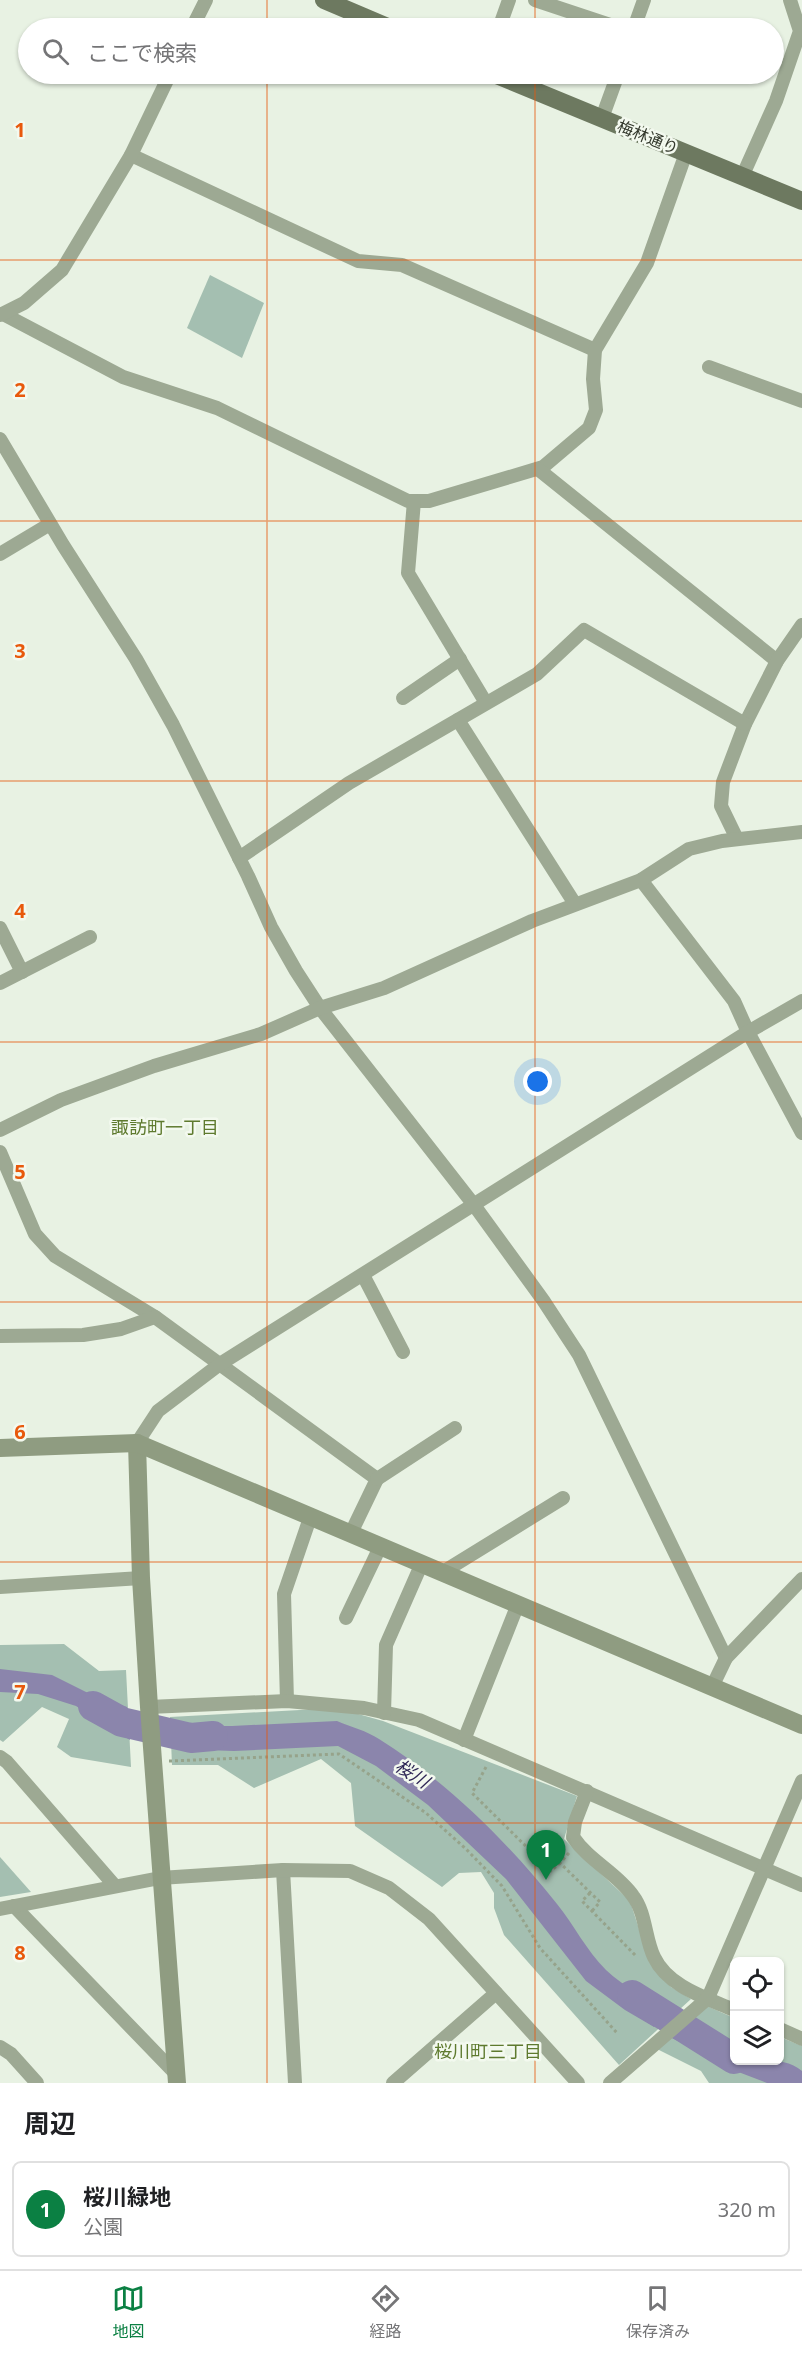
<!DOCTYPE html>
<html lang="ja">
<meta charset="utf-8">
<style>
:root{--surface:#fff;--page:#f6f6f6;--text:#202124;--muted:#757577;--line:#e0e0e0;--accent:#0b8043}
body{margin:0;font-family:"Noto Sans","Noto Sans JP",sans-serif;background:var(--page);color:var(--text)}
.controls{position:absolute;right:18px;bottom:18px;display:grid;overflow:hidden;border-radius:9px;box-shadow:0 2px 4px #0004}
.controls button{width:54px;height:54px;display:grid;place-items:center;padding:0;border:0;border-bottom:2px solid var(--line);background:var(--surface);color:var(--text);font:30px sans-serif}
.you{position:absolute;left:538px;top:1082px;width:21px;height:21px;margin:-15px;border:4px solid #fff;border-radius:50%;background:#1a73e8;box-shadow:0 0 0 9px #1a73e833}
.badge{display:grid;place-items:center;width:39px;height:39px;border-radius:50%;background:var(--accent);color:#fff;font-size:20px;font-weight:700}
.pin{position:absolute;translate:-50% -50px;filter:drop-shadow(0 2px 3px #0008)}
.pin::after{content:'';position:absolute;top:32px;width:21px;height:18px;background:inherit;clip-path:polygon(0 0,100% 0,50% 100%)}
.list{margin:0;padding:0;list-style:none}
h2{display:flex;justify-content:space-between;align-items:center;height:78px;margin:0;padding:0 24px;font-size:26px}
h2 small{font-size:20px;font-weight:400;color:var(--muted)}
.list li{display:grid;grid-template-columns:39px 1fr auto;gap:18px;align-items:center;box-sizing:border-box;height:96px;margin:0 12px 12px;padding:0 12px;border:2px solid var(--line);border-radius:9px}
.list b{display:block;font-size:22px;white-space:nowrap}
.list p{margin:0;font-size:20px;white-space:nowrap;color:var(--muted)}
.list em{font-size:20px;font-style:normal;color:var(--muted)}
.icon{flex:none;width:33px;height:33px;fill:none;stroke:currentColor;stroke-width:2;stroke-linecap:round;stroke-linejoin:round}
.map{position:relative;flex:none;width:802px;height:2083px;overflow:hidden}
.search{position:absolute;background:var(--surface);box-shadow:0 2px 4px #0004;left:18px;right:18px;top:18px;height:66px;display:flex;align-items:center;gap:15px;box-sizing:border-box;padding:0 21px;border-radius:33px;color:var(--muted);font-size:22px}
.sheet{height:186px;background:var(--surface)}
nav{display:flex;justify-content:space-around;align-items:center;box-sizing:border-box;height:84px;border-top:2px solid var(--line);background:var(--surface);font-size:16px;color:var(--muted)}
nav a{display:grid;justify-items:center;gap:3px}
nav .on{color:var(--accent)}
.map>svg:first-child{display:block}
.green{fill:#a4bfb1}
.water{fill:#8b85ac}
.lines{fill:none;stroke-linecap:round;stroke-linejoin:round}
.river{stroke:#8b85ac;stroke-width:30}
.path{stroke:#96a38b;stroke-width:3;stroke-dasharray:3 3;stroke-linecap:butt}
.street{stroke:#9da993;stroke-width:14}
.secondary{stroke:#8f9c81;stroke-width:18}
.primary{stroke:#6d7960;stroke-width:18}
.grid{fill:none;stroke:#e8590c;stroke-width:1.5;stroke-opacity:0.55}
.labels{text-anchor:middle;stroke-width:5;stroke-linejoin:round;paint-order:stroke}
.street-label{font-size:16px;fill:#34392d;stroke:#f3f9ef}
.neighbourhood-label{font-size:18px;fill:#5e7a2e;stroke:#f3f9ef}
.water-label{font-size:18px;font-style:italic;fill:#2f2756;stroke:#f3f9ef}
.grid-label{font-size:20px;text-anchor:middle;font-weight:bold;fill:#e8590c;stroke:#f3f9ef;stroke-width:5;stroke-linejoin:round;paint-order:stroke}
</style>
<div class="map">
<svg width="802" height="2083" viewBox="0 0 802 2083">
<rect width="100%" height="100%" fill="#e8f2e3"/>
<g class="green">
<polygon points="210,275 264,303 242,358 187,328"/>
<polygon points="64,1644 99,1671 126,1670 131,1767 71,1757 57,1747 69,1719 42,1707 3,1742 0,1740 0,1645"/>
<polygon points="337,1708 383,1721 577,1796 564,1839 630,1901 650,1963 671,1987 691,1999 619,2065 504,1935 494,1908 494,1893 481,1872 459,1873 442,1887 355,1826 351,1783 321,1759 254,1788 218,1765 172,1765 170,1717"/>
<polygon points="0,1857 31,1892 0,1897"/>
<polygon points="707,2006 734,2018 734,2060 780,2060 780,2037 802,2046 802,2083 709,2083 701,2071 657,2049"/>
</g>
<g class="water">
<polygon points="0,1669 52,1675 98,1698 127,1707 130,1740 76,1706 38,1694 0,1692"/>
<path d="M337,1721C351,1727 367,1731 379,1739C447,1782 507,1841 557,1904C574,1925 586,1950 606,1970C624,1987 649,1999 671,2013L654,2027L625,2010L586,1981L506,1879L428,1805L376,1766L338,1746L234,1751L175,1749L171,1726H232Z"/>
<path d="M689,2023L734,2048V2060C756,2061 785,2056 802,2071V2083H767L741,2073L672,2038Z"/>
</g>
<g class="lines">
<g class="river">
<polyline points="93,1706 122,1722 191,1738 213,1736"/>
<polyline points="632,1995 734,2059"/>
</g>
<g class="path">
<polyline points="169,1761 339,1754 426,1813 466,1849 502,1886 540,1948 618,2034"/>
<polyline points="486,1767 472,1793 551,1871 560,1863"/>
<polyline points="569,1853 560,1863 600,1902 592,1911"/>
<polyline points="590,1893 582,1901 637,1957"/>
</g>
<g class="street">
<polyline points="535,0 619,28"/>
<polyline points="192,28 206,0"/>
<polyline points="499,28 509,0"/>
<polyline points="634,28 644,0"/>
<polyline points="602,118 618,74"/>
<polyline points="131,155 358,261 402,265 595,350"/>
<polyline points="742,177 776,101 800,31 790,0"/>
<polyline points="3,314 123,377 217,408 408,501 429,501 543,467 589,428 596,410 593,379 595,350 647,263 686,153"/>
<polyline points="0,315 24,303 62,270 131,155 170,74"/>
<polyline points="709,367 802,401"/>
<polyline points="0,439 63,545 136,659 173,725 248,876 271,927 296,971 320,1008 474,1205 543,1300 579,1355 726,1658"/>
<polyline points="538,469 777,661"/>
<polyline points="414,501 408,573 486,703"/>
<polyline points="0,554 50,524"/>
<polyline points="403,698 460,659"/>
<polyline points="458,720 575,904"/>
<polyline points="737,839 721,806 723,782 745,724 777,661 802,625"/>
<polyline points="239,858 349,783 537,674 584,630 745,724"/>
<polyline points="641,880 734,1001 748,1032 802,1133"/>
<polyline points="0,928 22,972"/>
<polyline points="0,983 90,937"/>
<polyline points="0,1130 61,1100 102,1085 154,1066 261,1034 320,1008 384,988 532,921 641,880 689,849 722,841 802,832"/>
<polyline points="0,1152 35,1234 55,1256 155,1317 377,1479 351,1533"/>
<polyline points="363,1275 403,1352"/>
<polyline points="0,1336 83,1335 121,1329 155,1317"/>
<polyline points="137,1443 158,1411 220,1364 748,1032 802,1001"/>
<polyline points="377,1479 455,1428"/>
<polyline points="443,1572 563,1498"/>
<polyline points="0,1587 141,1578"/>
<polyline points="346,1618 381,1545"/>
<polyline points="712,1687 726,1658 802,1579"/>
<polyline points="287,1701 284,1594 311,1515"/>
<polyline points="149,1707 287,1701 364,1708 419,1720 802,1885"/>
<polyline points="384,1713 386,1645 422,1563"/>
<polyline points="464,1740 518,1604"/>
<polyline points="0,1757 7,1762 115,1886"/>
<path d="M587,1791L575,1822L573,1837C589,1861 617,1873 633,1896C646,1913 645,1939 654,1957C668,1987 707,1998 734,2010"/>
<polyline points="283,1870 295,2083"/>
<polyline points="14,1906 175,2073"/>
<polyline points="0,1909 160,1878 283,1870 350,1871 389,1888 429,1919 578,2083"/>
<polyline points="780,2029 802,2039"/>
<polyline points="0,2047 11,2054 37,2083"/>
<polyline points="393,2083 496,1993"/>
<polyline points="610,2083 708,1998 802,1781"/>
</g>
<g class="secondary">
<polyline points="137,1443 141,1578 149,1707 177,2083"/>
<polyline points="0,1448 137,1443 802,1725"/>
</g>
<g class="primary">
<polyline points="324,0 390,28"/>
<polyline points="494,74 802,201"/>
</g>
</g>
<path class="grid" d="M267,0V28M535,0V28M267,74V2083M535,74V2083M0,260H802M0,521H802M0,781H802M0,1042H802M0,1302H802M0,1562H802M0,1823H802"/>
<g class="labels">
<g class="street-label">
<text transform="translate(648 137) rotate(22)" y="6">梅林通り</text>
</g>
<g class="neighbourhood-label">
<text x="165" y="1134">諏訪町一丁目</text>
<text x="488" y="2058">桜川町三丁目</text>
</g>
<g class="water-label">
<text transform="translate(412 1774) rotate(33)" y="6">桜川</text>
</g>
</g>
<g class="grid-label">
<text x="20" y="137">1</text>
<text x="20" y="397">2</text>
<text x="20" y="658">3</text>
<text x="20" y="918">4</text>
<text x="20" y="1179">5</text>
<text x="20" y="1439">6</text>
<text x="20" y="1699">7</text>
<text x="20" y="1960">8</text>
</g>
</svg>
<div class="controls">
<button><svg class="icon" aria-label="locate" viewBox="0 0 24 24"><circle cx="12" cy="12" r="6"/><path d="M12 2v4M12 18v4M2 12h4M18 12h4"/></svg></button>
<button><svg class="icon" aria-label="layers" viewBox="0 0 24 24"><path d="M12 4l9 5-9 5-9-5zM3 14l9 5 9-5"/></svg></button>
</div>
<div class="you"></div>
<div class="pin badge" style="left:546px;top:1880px">1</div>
<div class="search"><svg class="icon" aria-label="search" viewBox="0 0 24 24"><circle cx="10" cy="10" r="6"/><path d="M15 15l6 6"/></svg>ここで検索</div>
</div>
<section class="sheet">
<h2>周辺<small></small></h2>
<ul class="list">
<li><span class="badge">1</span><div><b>桜川緑地</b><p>公園</p></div><em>320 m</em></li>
</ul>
</section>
<nav>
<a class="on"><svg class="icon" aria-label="map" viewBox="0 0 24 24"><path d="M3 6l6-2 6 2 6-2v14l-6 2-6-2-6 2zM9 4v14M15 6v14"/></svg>地図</a>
<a><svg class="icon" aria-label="directions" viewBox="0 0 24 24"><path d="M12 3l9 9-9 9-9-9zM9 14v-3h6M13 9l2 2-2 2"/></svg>経路</a>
<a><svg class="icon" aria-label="saved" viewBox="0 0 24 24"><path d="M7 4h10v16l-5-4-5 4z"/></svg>保存済み</a>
</nav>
